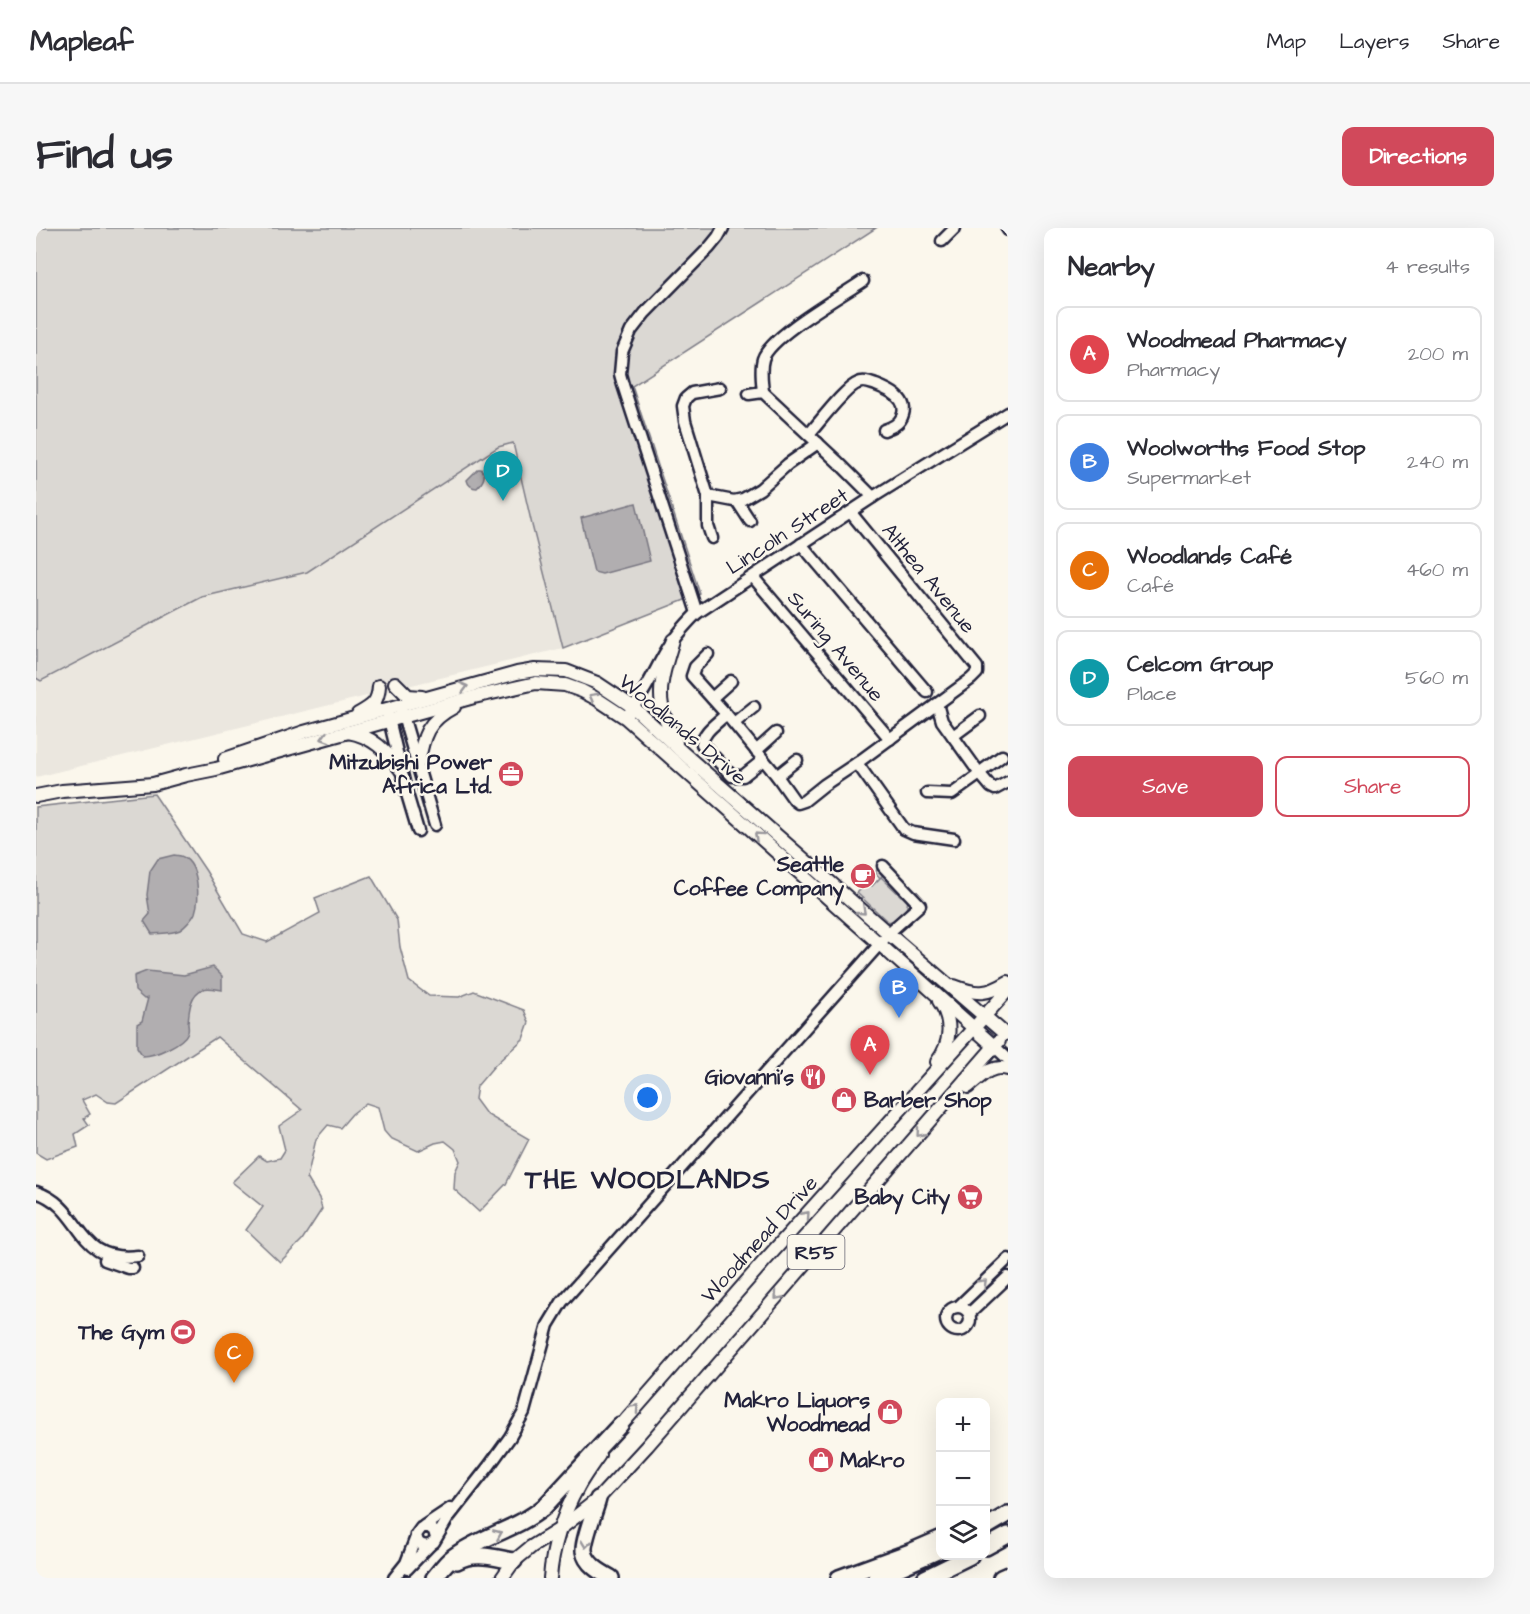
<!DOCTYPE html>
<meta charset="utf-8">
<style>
:root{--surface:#fff;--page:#f7f7f7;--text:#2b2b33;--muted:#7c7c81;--line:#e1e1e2;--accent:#d1495b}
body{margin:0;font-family:"Architects Daughter",sans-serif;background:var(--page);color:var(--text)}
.controls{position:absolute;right:18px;bottom:18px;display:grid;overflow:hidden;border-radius:12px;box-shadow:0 6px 24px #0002}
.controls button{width:54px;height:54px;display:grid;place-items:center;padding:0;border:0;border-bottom:2px solid var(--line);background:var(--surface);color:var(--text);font:30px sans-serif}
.you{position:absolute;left:612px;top:870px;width:21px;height:21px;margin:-15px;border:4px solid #fff;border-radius:50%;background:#1a73e8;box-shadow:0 0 0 9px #1a73e833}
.badge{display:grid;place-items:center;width:39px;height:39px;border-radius:50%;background:var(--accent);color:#fff;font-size:20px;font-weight:700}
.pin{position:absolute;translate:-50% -50px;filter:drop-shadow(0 2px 3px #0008)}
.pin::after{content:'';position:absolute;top:32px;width:21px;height:18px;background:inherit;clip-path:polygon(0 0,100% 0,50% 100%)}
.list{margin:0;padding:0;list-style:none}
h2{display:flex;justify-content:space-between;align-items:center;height:78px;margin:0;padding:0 24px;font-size:26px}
h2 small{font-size:20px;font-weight:400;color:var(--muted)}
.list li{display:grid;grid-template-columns:39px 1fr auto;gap:18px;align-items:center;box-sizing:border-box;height:96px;margin:0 12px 12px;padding:0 12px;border:2px solid var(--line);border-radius:12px}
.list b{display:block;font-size:22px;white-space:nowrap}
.list p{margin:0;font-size:20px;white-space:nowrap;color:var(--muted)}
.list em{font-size:20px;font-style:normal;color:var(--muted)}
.actions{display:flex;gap:12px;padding:18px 24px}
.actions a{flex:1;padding:14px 0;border:2px solid var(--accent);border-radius:12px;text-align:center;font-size:21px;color:var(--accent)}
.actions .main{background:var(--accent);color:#fff}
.icon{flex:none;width:33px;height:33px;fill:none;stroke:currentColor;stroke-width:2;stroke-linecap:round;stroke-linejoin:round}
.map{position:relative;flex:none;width:972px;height:1350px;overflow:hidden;border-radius:12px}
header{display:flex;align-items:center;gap:36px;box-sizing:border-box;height:84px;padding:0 30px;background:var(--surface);border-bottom:2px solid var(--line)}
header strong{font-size:28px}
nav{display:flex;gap:33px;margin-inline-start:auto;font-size:21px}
.intro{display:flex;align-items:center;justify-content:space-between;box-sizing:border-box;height:144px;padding:0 36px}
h1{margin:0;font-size:42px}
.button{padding:15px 27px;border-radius:12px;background:var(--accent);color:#fff;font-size:21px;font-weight:700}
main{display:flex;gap:36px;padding:0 36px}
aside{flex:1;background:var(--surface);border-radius:12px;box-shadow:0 6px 24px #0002}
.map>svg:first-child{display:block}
.built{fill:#ebe7df}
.green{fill:#dbd8d3;stroke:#7e7d87;stroke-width:1.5}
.water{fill:#b1aeb0;stroke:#787681;stroke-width:1.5}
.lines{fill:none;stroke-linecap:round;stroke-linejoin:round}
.minor-casing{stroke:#22223b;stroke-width:15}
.major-casing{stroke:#22223b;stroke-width:16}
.highway-casing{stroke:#22223b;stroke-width:20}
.minor{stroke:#fbf7ec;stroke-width:10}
.major{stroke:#fbf7ec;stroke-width:12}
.highway{stroke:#fbf7ec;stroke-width:15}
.oneway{stroke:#99979c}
.labels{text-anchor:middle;stroke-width:5;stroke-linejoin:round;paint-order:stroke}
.shield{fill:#fbf7ec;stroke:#636270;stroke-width:1.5}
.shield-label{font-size:20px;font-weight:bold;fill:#22223b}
.street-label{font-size:21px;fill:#22223b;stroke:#fbf7ec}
.poi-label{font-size:21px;font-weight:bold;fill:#22223b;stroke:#fbf7ec;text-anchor:end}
.district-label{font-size:27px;font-weight:bold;letter-spacing:1.5px;fill:#22223b;stroke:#fbf7ec}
</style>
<header>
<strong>Mapleaf</strong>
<nav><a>Map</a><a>Layers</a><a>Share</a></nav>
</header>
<div class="intro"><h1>Find us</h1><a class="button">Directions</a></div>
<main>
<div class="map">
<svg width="972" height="1350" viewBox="0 0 972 1350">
<rect width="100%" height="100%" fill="#fbf7ec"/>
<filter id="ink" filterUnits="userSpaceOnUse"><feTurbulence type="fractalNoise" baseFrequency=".0167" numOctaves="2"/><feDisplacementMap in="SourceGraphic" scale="12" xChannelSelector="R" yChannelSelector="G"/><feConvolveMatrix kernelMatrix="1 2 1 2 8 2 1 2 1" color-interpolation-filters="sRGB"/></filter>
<g filter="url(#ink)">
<polygon class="built" points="478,215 496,298 527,420 0,549 0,450 5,453 166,369 271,344 462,219"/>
<g class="green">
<polygon points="0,0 840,0 596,158 664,366 527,420 496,297 477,215 462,219 271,344 166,369 5,453 0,450"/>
<polygon points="118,566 170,643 207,706 231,714 284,685 279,670 335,648 361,692 364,719 373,753 393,768 423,769 438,763 488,782 493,794 487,811 458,838 441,858 439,871 450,886 493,911 470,956 443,984 418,961 419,944 424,933 419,921 409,913 399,915 382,923 354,910 348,903 342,879 330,875 316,886 304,900 292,897 280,911 271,950 283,970 286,981 266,1012 244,1034 210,1002 227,979 196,954 223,928 231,933 244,930 249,922 243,898 266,882 181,809 80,875 72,874 60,866 46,872 54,886 48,890 53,897 39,906 42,919 10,931 0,925 0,579"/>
<path d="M844,639L849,645L845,649L865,668L870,664C875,679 868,690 852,694L821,665L832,654L836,658L844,650L839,644Z"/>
</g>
<g class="water">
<path d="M442,241H445C452,247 446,255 441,260C436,260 432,257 431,252Z"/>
<polygon points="600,275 614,333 566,346 558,344 545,290"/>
<path d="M138,627C141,628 144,627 147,629C163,637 164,670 159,685C157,690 149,699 144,702C135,706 125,705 116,706L108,693L114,686L111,667L114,643L122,631Z"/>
<path d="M177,739L186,748V762C180,761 172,759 167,761C154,766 153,783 152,795C152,798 153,801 152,804C147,816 119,828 107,828L101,819V796L106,793L112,770L108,771L99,763L98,748L111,743L148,747Z"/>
</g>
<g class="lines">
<g class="minor-casing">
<g id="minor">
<polyline points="971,0 972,2"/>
<polyline points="906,13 919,0"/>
<path d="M727,164C726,153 724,141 727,131C734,108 805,68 827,53"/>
<polyline points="713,166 727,164 803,235 837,269"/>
<path d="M773,206C783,195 810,159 822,155C828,152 834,155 840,157C853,162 874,171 866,189C862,197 856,199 848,202"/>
<polyline points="672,268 698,273 707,271 724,261 752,236 782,215"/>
<polyline points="701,273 714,293"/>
<polyline points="676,310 672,298 672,268 649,193 647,178 650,170 656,165 684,160"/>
<polyline points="765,316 891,464"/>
<polyline points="717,349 854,511"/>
<polyline points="661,385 587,157 584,146 586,124 595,103 609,85 673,20 682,9 687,0"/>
<polyline points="672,426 659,439 656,448 690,486 741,548 758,572 762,575 768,573 788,557 821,535 935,451 941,445 941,439 815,285"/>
<polyline points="676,470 695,453"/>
<polyline points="365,481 399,597"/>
<path d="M593,485C608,466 617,446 629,425C637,410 649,397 661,385L837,269L972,185"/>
<path d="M690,486C682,495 667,503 666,516L696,548H707L727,532"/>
<polyline points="352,487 371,566 382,603"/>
<polyline points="698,495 718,479"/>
<polyline points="917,508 944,488"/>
<polyline points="720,523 740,505"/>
<polyline points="821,535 868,601 877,605 918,611"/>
<polyline points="943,545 966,528"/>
<polyline points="944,546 955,559 959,561 972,554"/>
<polyline points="741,548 761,532"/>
<polyline points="891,565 916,566 944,546 906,493 901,476"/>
<polyline points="959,819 972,831"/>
<path d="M0,964C49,980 38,1036 102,1028"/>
<polyline points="69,1032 92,1040 97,1040"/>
<polyline points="923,1078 972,1031"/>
<circle cx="922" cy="1091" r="12"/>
<polyline points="934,1085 972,1049"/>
<polyline points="388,1298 415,1280"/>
<polyline points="400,1310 398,1303 392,1298 385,1300 380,1307 382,1314 386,1317 392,1318 398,1314 412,1290 453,1238 474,1209 488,1184 512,1097 526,1074 857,701 884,677 847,638"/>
<polyline points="371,1341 394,1317"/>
<polyline points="358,1350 370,1335 380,1309"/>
</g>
</g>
<g class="major-casing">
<g id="major">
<path d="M637,412C624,455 617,473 640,514"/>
<polyline points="359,455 372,468 386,469"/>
<path d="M322,486C336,478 342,475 343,458"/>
<path d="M312,504C337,508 350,523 365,542"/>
<polyline points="189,531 268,504 481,445 499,442 530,443 561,455 597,479 646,524 853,706 969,806"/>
<path d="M382,536C387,508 391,493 418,479"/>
<polyline points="0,568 26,563 117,556 150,547 180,541 438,469 500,455 529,457 546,463 561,471 590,490 959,819"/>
<path d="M918,758C941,767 951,767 972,754"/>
<path d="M901,834C915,816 917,792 903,773"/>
<path d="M932,859C944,849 955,836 972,841"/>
<polyline points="580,1203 724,1038 972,762"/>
<polyline points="466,1350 478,1333 495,1319 524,1301 562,1271 611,1218 963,813"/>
<path d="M514,1350C516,1321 527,1285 542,1259C548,1248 556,1237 563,1227"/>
</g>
</g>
<g class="highway-casing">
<g id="highway">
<path d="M562,1271C559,1283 547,1312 548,1323C550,1336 564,1344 575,1350"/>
<polyline points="950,1299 972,1286"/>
<polyline points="950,1319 972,1307"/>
<path d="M421,1333C439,1323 459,1330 478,1333"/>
<path d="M398,1350C404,1343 409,1335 417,1329C445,1308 480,1302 508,1279L584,1197"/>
<polyline points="803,1350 874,1324 904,1311"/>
<polyline points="840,1350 904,1322"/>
<polyline points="889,1350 934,1328"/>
<polyline points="965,1350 972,1347"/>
</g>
</g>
<use href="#minor" class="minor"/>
<use href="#major" class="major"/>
<use href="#highway" class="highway"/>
</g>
<defs><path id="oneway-chevron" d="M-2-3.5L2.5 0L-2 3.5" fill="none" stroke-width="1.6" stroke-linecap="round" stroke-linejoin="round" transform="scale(1.5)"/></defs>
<g class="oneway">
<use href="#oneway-chevron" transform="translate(428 459) rotate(-15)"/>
<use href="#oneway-chevron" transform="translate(557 469) rotate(-151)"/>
<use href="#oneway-chevron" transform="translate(289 510) rotate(164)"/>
<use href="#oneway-chevron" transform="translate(722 608) rotate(-138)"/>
<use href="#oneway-chevron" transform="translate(826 683) rotate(42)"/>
<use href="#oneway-chevron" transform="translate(884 905) rotate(131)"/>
<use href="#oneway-chevron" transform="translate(770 987) rotate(-48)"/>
<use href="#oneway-chevron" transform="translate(947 1055) rotate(-44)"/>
<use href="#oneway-chevron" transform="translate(742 1068) rotate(131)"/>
<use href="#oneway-chevron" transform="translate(599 1180) rotate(-48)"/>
<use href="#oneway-chevron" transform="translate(462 1306) rotate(-23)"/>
<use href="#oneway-chevron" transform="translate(550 1316) rotate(97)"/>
</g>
</g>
<defs>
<g id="office-disc" transform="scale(1.35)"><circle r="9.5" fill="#d1495b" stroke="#fbf7ec"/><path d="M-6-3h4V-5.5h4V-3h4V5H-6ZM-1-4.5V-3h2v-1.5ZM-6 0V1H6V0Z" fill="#fff"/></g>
<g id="cafe-disc" transform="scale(1.35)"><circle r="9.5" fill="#d1495b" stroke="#fbf7ec"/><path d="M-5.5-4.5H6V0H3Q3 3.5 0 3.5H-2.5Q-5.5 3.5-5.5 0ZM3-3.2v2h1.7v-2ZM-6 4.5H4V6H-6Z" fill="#fff"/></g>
<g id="restaurant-disc" transform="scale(1.35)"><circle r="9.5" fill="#d1495b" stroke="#fbf7ec"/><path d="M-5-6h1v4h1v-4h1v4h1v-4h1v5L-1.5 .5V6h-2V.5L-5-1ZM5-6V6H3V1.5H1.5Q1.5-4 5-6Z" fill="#fff"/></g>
<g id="shop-disc" transform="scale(1.35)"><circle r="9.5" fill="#d1495b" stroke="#fbf7ec"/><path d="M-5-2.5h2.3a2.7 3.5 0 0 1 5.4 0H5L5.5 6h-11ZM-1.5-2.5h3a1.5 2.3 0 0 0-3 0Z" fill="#fff"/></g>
<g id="supermarket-disc" transform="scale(1.35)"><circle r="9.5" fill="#d1495b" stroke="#fbf7ec"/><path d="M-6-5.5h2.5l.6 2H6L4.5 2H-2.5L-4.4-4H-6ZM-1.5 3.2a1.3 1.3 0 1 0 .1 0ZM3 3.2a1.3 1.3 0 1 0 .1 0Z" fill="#fff"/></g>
<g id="stadium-disc" transform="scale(1.35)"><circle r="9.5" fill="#d1495b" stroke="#fbf7ec"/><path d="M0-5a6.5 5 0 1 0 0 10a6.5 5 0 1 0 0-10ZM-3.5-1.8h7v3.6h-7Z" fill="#fff"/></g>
</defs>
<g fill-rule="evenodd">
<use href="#office-disc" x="475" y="546"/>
<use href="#cafe-disc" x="827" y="648"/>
<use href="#restaurant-disc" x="777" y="849"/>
<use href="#shop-disc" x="808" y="872"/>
<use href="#supermarket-disc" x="934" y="969"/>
<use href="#stadium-disc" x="147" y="1104"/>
<use href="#shop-disc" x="854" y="1184"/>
<use href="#shop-disc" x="785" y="1232"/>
</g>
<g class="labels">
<rect class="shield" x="751.5" y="1007" width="57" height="34" rx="4.5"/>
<g class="shield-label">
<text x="780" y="1031">R55</text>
</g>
<g class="street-label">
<text transform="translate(751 303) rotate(-33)" y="7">Lincoln Street</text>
<text transform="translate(893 350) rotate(51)" y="7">Althea Avenue</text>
<text transform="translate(800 418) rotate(50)" y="7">Suring Avenue</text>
<text transform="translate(647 501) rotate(40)" y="7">Woodlands Drive</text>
<text transform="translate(723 1011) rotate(-48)" y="7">Woodmead Drive</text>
</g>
<g class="poi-label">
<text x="456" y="541">Mitzubishi Power<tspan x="456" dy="24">Africa Ltd.</tspan></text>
<text x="808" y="643">Seattle<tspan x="808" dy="24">Coffee Company</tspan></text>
<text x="758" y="856">Giovanni's</text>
<text x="828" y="879" text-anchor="start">Barber Shop</text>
<text x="914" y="976">Baby City</text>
<text x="128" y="1111">The Gym</text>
<text x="834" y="1179">Makro Liquors<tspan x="834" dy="24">Woodmead</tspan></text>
<text x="804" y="1239" text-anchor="start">Makro</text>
</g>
<g class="district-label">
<text x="612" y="960">THE WOODLANDS</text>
</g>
</g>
</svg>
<div class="controls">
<button>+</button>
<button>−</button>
<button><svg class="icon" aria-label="layers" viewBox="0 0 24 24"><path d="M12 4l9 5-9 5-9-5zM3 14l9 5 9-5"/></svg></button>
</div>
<div class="you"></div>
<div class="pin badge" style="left:834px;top:847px;background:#e0444e">A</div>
<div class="pin badge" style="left:863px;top:790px;background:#3f7fe0">B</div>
<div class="pin badge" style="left:198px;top:1155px;background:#e8710a">C</div>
<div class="pin badge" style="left:467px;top:273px;background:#0f9aa8">D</div>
</div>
<aside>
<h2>Nearby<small>4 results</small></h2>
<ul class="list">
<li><span class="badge" style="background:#e0444e">A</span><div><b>Woodmead Pharmacy</b><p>Pharmacy</p></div><em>200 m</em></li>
<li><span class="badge" style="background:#3f7fe0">B</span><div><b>Woolworths Food Stop</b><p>Supermarket</p></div><em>240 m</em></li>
<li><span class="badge" style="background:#e8710a">C</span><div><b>Woodlands Café</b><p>Café</p></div><em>460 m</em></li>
<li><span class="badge" style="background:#0f9aa8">D</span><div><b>Celcom Group</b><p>Place</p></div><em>560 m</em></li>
</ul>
<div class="actions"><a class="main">Save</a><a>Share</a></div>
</aside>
</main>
